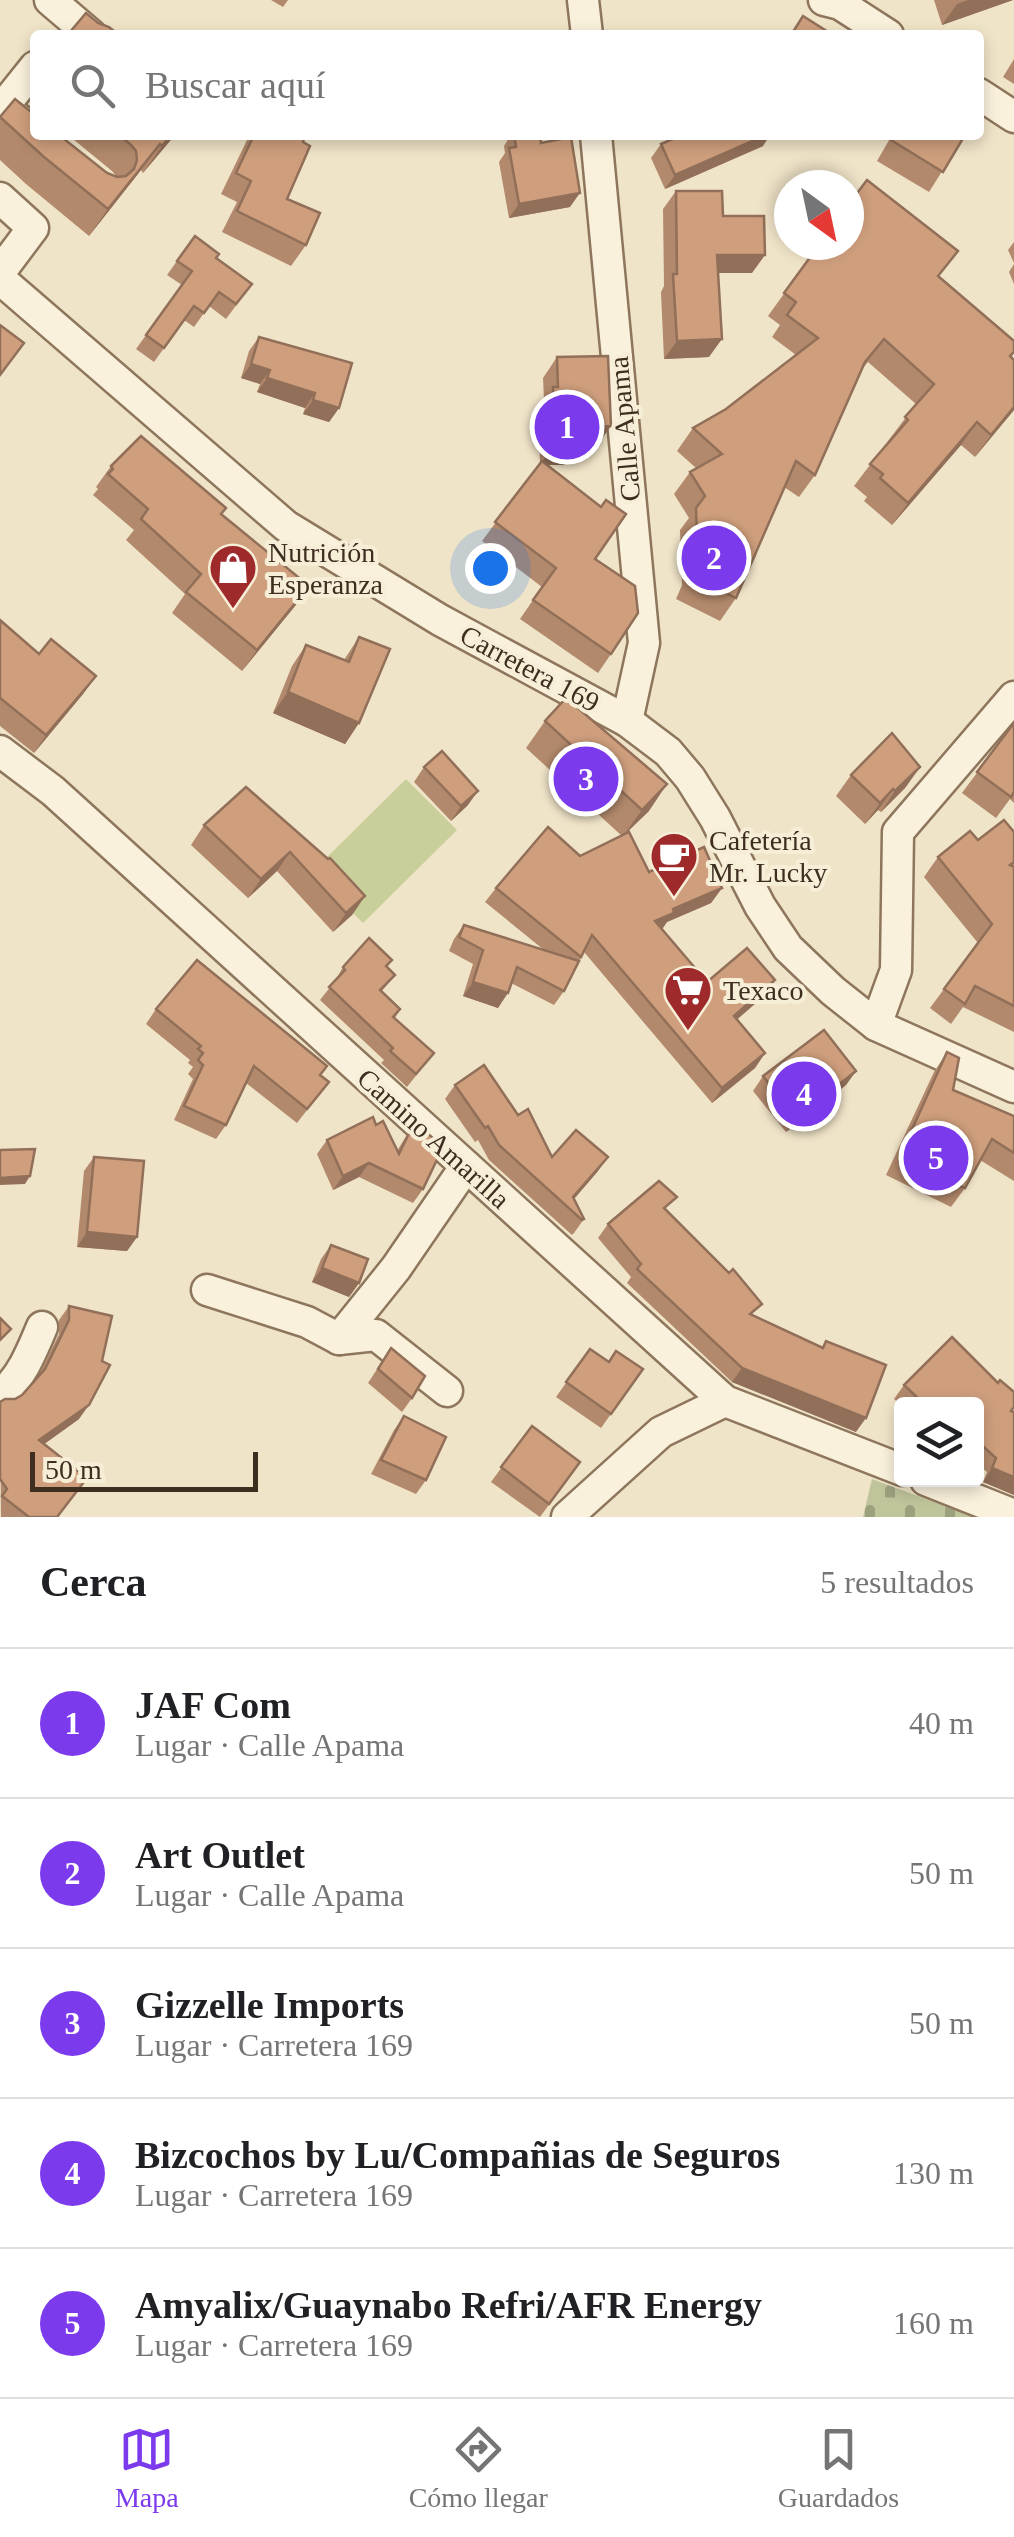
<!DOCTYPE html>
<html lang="es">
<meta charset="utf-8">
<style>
:root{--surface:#fff;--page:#f6f6f6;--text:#202124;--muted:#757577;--line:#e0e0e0;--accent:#7c3aed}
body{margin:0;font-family:"Times New Roman",serif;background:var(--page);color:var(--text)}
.controls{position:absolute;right:30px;bottom:30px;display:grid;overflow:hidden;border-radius:10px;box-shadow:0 5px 15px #0003}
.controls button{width:90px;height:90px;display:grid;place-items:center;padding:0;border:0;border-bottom:2px solid var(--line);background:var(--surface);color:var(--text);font:50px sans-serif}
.compass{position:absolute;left:774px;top:170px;width:90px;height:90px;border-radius:50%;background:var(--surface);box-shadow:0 5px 15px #0003;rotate:147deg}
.scale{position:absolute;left:30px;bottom:25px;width:228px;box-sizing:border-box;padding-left:10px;border:5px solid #3d2e20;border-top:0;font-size:28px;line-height:35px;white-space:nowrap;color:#3d2e20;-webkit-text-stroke:8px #f7eed8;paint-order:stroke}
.you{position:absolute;left:490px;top:568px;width:35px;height:35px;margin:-25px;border:8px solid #fff;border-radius:50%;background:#1a73e8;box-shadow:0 0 0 15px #1a73e833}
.badge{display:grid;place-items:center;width:65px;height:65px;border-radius:50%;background:var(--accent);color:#fff;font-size:32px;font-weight:700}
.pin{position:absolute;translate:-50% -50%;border:5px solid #fff;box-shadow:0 2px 10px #0006}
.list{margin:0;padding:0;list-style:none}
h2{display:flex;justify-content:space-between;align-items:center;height:130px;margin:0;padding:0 40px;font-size:42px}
h2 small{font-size:32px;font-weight:400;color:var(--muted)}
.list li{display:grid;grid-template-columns:65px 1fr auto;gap:30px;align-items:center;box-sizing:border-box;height:150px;padding:0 40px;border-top:2px solid var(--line)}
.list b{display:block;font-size:38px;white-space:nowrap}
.list p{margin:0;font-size:32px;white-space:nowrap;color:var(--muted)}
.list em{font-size:32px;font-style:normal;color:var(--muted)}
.icon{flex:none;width:55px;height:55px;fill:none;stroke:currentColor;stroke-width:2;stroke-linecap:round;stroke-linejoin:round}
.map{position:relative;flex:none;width:1014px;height:1517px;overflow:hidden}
.search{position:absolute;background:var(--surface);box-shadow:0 5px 15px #0003;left:30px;right:30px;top:30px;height:110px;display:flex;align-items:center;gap:25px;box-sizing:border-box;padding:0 35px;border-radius:10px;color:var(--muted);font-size:38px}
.sheet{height:880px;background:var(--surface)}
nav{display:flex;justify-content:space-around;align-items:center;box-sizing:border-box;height:140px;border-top:2px solid var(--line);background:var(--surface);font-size:28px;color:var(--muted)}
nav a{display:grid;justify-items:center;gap:5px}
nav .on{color:var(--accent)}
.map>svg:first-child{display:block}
.cemetery{fill:url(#cemetery-stones)}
.park{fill:#c9cf9b}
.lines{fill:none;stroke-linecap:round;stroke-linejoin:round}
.minor-casing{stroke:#8d765c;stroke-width:35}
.minor{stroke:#faf1dc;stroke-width:30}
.wall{fill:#b2896c}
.shaded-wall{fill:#916f58}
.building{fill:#cf9f7d;stroke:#916f58;stroke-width:2.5}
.labels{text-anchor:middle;stroke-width:8;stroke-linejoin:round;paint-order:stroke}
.street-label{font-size:28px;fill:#3d2e20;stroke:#f7eed8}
.poi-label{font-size:28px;fill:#3d2e20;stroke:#f7eed8;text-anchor:start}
</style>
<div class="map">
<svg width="1014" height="1517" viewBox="0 0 1014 1517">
<defs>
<pattern id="cemetery-stones" width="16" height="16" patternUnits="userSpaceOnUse" patternTransform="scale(2.5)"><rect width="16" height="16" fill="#bfc49a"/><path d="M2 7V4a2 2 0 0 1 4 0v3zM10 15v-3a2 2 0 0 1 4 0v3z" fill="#9ca07d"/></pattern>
</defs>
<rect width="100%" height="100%" fill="#f0e4c8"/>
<polygon class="cemetery" points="872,1479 974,1517 863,1517"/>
<polygon class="park" points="406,779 457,830 363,923 312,872"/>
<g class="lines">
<g class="minor-casing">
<g id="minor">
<polyline points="50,0 91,35"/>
<polyline points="583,0 587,35"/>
<polyline points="824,0 840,4 888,35"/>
<polyline points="35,67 3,107 35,132"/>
<polyline points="979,94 1014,117"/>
<polyline points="596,135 644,643 627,721"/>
<polyline points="0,198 33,228 0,272"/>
<polyline points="0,279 286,526 440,620 627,721 668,752 690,778 715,818 760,906 788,948 833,991 876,1025 1014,1087"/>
<polyline points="0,751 53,791 725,1401 902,1470"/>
<polyline points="876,1025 896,970 898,832 1014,697"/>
<polyline points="207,1290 307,1322 339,1339 376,1335 447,1391"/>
<polyline points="339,1339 396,1268 466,1166"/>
<path d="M0,1395C21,1379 32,1351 42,1327"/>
<polyline points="926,1480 1014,1515"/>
<polyline points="567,1517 661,1432 725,1401"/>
</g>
</g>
<use href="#minor" class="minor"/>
</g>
<g class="wall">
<polygon points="271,0 288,0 283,7"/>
<polygon points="934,0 1013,0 942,25"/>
<polygon points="1014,59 1014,84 1003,77"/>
<polygon points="35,96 35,108 30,104"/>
<polygon points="0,116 117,177 112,171 68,135 175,135 143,173 141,170 89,236 26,184 0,160"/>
<polygon points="241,135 305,135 287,199 306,245 291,266 222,232 237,202 221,194 247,140 240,137"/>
<polygon points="511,135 540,135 541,143 570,207 509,218 499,162 505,153 504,146"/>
<polygon points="892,135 965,135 929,192 877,161"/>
<polygon points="661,144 763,146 665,189 651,158"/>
<polygon points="676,191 723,216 752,273 718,273 709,357 664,359 661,292 664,286 663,209"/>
<polygon points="1014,242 1014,263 1008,250"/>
<polygon points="819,245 940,277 1014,341 1014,353 1011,357 1014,410 975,457 961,445 892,525 864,501 867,497 854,486 916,404 868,362 861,370 815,475 799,497 784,487 736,598 720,621 676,599 682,585 680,530 689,518 674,494 690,472 696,468 677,451 693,428 726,409 796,355 772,337 780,325 768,316"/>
<polygon points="216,258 252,284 226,319 209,306 194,327 184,320 154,362 136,349 182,285 167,275 177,261"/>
<polygon points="1014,264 1014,284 1009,272"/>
<polygon points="259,337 339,408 329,422 303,414 305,408 257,392 260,384 241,378 249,351"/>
<polygon points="557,357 596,447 576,448 564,465 547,465 595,559 611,654 598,673 520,619 542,587 482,541 540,463 538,407 544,400 543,378"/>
<polygon points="111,466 222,515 309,586 295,606 242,671 172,613 185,594 126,540 134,530 93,495 98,489 96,487"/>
<polygon points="0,620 39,654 96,676 83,694 34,753 0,726"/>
<polygon points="359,637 359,723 345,744 273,713 292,666 306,645 344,660"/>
<polygon points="545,721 649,811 625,834 649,872 722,888 711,903 667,922 661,929 707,982 775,980 765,995 737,1019 765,1053 755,1068 712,1103 584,952 564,991 554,1005 511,983 498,1008 463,996 473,964 449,951 454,939 464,925 544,950 485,902 496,888 580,856 622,836 526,748"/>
<polygon points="1014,723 1014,803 1010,799 996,818 962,793"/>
<polygon points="424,767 468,805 451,821 414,782"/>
<polygon points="920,767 905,788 881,812 878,810 865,824 836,796 851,775"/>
<polygon points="246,787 365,896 352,915 333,932 277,871 248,898 191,845 204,825"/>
<polygon points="1014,832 1014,1032 963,1007 951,1024 930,1008 978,943 924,877 938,857"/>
<polygon points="392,960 387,967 395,975 382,991 400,1009 395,1018 434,1053 407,1087 381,1063 384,1060 320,1000 335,981 343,967"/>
<polygon points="156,1009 320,1075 329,1082 297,1123 246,1083 226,1125 216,1139 174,1120 193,1079 188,1074 193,1067 188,1063 190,1060 146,1024"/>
<polygon points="947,1052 953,1090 1014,1116 1014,1181 980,1160 965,1188 951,1207 886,1175 934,1072"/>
<polygon points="856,1071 846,1085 786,1132 753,1091 763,1076"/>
<polygon points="455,1085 518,1115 552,1157 598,1171 574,1199 584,1219 574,1233 572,1235 489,1160 478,1140 475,1142 445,1099"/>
<polygon points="376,1125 397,1151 413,1125 423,1189 413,1203 359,1177 333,1190 317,1154 327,1140"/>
<polygon points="94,1157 137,1237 127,1251 77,1247 84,1171"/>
<polygon points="667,1211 753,1315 822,1347 826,1341 856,1432 732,1382 627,1283 631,1277 598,1238 608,1224"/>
<polygon points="331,1245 359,1283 349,1297 312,1282 321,1259"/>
<polygon points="69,1306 79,1419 44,1444 87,1478 58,1517 1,1517 0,1402 15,1399 22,1395 38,1377 59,1334 59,1320"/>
<polygon points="391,1348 412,1398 402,1412 368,1383"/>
<polygon points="590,1349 609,1362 643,1369 601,1428 556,1397"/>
<polygon points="998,1383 1014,1392 1013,1411 1014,1495 983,1482 987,1472 976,1463 976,1404 902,1406 894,1399 904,1385"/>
<polygon points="404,1416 426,1480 416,1494 371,1474 394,1430"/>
<polygon points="532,1426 580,1462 540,1517 491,1482"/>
</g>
<g class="shaded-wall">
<polygon points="968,0 1013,0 942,25 957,4"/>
<polygon points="171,135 175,135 143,173 162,146"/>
<polygon points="766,135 770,135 763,146 665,189 675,175"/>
<polygon points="160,144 141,170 89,236 108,209"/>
<polygon points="580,193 570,207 509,218 519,204"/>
<polygon points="717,255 765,255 752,273 704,273"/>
<polygon points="722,339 709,357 664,359 677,341"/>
<polygon points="251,364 270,370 260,384 241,378"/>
<polygon points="267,378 315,393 305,408 257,392"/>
<polygon points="313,400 339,408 329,422 303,414"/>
<polygon points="1014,407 1014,410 975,457 991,435"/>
<polygon points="977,422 961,445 892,525 908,503"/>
<polygon points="611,426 596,447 576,448 564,465 540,465 555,445 578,428"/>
<polygon points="309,586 295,606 242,671 257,650"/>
<polygon points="96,676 83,694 34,753 46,735"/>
<polygon points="288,692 359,723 345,744 273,713"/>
<polygon points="920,767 905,788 881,812 895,791"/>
<polygon points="667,784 649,811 623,836 642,810"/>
<polygon points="893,789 878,810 865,824 880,803"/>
<polygon points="478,791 468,805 451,821 461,806"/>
<polygon points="290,852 277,871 248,898 261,879"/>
<polygon points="722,888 711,903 667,922 663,928 645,936 655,921 673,909"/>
<polygon points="365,896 352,915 333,932 346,913"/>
<polygon points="775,980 765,995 724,1031 734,1016"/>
<polygon points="473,982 508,993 498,1008 463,996"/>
<polygon points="765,1053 755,1068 712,1103 722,1088"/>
<polygon points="856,1071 846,1085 786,1132 796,1118"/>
<polygon points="608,1157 598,1171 567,1207 573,1197"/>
<polygon points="369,1163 359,1177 333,1190 343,1176"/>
<polygon points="30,1176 25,1184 0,1185 0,1178"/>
<polygon points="87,1232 137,1237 127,1251 77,1247"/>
<polygon points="322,1268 359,1283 349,1297 312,1282"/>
<polygon points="742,1368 866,1418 856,1432 732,1382"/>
<polygon points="89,1405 79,1419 29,1455 39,1440"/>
<polygon points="992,1468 1014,1477 1014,1495 983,1482"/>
</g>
<g class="building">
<polygon points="86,13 98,23 109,27 119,35 71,35 70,32"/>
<polygon points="803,16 833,35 791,35"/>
<polygon points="15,99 35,115 35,135 59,135 107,173 117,177 126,176 134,169 137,160 136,151 131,145 119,135 171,135 162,146 160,144 108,209 44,157 0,117"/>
<polygon points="254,135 305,135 303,142 310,146 287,199 320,213 306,245 237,211 251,181 236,173"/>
<polygon points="514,135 540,135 541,143 571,137 580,193 519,204 509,148 516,147"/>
<polygon points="682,135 766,135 675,175 661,144"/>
<polygon points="895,135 965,135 943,172 891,140"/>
<polygon points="867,180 958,251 938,276 1014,341 1014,352 1010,356 1014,360 1014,407 991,435 977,422 908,503 880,478 883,474 870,464 908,420 905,417 934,384 884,339 865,362 815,475 796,461 736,598 692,576 698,562 696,508 705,496 690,472 722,454 693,428 726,409 818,338 787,315 796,302 784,293 819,245 849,245 849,204"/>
<polygon points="676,191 722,191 723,216 764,216 765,255 717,255 722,339 677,341 673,274 677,274"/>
<polygon points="195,236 219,254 216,258 252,284 236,304 219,292 204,313 194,306 164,348 146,335 192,271 177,261"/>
<polygon points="0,325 24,343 0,375"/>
<polygon points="259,337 352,363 339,408 313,400 315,393 267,378 270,370 251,364"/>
<polygon points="608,356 611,426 578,428 579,444 555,445 553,387 558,387 557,357"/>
<polygon points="141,436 226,508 221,514 309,586 257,650 186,592 201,574 141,519 148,509 108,474 113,469 111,466"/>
<polygon points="542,461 601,507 606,500 626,514 595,559 635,586 638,613 611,654 533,600 556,568 495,522"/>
<polygon points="0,620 39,654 51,639 96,676 46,735 0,698"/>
<polygon points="359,637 390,649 359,723 288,692 306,645 349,662"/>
<polygon points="566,698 667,784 642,810 545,721"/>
<polygon points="1014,723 1014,792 1011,797 977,772"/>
<polygon points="892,733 920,767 895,791 893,789 880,803 851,775"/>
<polygon points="442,751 478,791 461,806 424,767"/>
<polygon points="246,787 328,859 330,858 365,896 346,913 290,852 261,879 204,825"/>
<polygon points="1004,820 1014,832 1014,862 1010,865 1014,867 1014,1006 975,986 965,1004 944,989 992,924 938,857 970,831 978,840"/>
<polygon points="548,827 580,856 629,832 649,872 704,847 722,888 673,909 674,913 655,921 707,982 747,948 775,980 734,1016 765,1053 722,1088 592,935 581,957 496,888"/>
<polygon points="464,925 579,961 564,991 517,967 508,993 473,982 483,950 459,937"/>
<polygon points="369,938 392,960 386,966 395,975 380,990 400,1009 393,1017 434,1053 416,1074 390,1051 393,1048 329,987 345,970 343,967"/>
<polygon points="197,960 327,1066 320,1075 329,1082 307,1109 254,1066 226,1125 184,1106 203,1065 198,1060 203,1053 198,1049 201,1046 156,1009"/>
<polygon points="824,1030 856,1071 796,1118 763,1076"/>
<polygon points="947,1052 959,1058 953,1090 1014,1116 1014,1153 992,1139 965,1188 900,1156"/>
<polygon points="484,1065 518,1115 528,1109 552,1157 576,1130 608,1157 573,1197 584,1219 582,1220 499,1145 488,1126 485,1128 455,1085"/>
<polygon points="373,1117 376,1125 383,1121 399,1154 413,1125 425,1131 443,1147 423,1189 369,1163 343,1176 327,1140"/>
<polygon points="35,1149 30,1176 0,1178 0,1150"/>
<polygon points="94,1157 144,1161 137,1237 87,1232"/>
<polygon points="659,1181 677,1197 664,1208 729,1273 733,1269 762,1304 750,1314 823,1348 826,1341 886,1365 866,1418 742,1368 637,1269 641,1264 608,1224"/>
<polygon points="331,1245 368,1259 359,1283 322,1268"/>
<polygon points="69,1306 112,1316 102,1361 110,1365 89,1405 39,1440 87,1478 57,1517 29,1517 2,1496 7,1489 0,1479 0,1402 5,1399 15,1399 22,1395 45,1369 69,1320"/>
<polygon points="0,1318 11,1329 0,1340"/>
<polygon points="952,1337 998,1383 1000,1380 1014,1392 1014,1407 1011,1411 1014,1412 1014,1477 992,1468 996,1458 976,1440 976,1404 924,1404 904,1385"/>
<polygon points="391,1348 425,1376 412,1398 378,1369"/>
<polygon points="590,1349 609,1362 616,1351 643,1369 611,1414 566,1382"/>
<polygon points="404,1416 446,1437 426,1480 381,1460"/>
<polygon points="532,1426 580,1462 549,1504 501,1467"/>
</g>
<defs>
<g id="shop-pin" transform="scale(2.5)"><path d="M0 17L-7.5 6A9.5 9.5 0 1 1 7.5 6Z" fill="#9e2a2b" stroke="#f7eed8"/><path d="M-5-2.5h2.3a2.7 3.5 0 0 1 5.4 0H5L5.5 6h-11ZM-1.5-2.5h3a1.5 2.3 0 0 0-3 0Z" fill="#fff"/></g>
<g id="cafe-pin" transform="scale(2.5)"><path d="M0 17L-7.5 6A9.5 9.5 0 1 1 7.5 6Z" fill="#9e2a2b" stroke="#f7eed8"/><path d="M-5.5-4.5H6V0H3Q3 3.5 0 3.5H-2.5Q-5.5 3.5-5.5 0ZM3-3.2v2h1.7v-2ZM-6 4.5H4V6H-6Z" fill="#fff"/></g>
<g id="supermarket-pin" transform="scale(2.5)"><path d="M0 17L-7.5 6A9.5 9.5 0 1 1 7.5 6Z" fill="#9e2a2b" stroke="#f7eed8"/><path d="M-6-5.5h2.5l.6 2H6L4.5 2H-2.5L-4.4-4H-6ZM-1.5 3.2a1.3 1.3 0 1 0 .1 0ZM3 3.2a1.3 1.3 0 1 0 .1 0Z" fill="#fff"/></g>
</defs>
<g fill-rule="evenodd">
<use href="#shop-pin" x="233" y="568"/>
<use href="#cafe-pin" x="674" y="856"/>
<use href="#supermarket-pin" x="688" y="990"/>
</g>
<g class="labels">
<g class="street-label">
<text transform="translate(624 429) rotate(-95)" y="10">Calle Apama</text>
<text transform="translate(530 668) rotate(28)" y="10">Carretera 169</text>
<text transform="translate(434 1138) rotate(42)" y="10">Camino Amarilla</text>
</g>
<g class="poi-label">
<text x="268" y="562">Nutrición<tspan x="268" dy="32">Esperanza</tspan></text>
<text x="709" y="850">Cafetería<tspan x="709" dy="32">Mr. Lucky</tspan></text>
<text x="723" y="1000">Texaco</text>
</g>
</g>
</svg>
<div class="controls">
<button><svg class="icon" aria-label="layers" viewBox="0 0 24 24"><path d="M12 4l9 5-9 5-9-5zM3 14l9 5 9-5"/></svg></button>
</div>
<svg class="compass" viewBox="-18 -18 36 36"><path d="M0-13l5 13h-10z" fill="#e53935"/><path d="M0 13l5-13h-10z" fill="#757577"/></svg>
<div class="scale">50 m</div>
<div class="you"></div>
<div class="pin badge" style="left:567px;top:427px">1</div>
<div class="pin badge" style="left:714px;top:558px">2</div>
<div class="pin badge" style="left:586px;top:779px">3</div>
<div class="pin badge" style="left:804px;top:1094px">4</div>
<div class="pin badge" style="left:936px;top:1158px">5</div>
<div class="search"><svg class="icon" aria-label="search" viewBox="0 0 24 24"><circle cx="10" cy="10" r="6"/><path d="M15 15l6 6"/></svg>Buscar aquí</div>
</div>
<section class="sheet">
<h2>Cerca<small>5 resultados</small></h2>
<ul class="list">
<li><span class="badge">1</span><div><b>JAF Com</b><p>Lugar · Calle Apama</p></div><em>40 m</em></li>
<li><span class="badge">2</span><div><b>Art Outlet</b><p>Lugar · Calle Apama</p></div><em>50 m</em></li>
<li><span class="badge">3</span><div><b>Gizzelle Imports</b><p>Lugar · Carretera 169</p></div><em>50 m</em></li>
<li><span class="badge">4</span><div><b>Bizcochos by Lu/Compañias de Seguros</b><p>Lugar · Carretera 169</p></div><em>130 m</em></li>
<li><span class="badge">5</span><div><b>Amyalix/Guaynabo Refri/AFR Energy</b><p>Lugar · Carretera 169</p></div><em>160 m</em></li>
</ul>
</section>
<nav>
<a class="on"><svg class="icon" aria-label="map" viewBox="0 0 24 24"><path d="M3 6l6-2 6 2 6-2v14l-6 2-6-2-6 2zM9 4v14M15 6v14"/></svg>Mapa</a>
<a><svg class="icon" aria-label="directions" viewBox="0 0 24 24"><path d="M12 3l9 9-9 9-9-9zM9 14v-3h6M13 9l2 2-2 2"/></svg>Cómo llegar</a>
<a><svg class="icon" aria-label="saved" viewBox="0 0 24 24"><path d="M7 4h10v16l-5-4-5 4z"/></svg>Guardados</a>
</nav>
